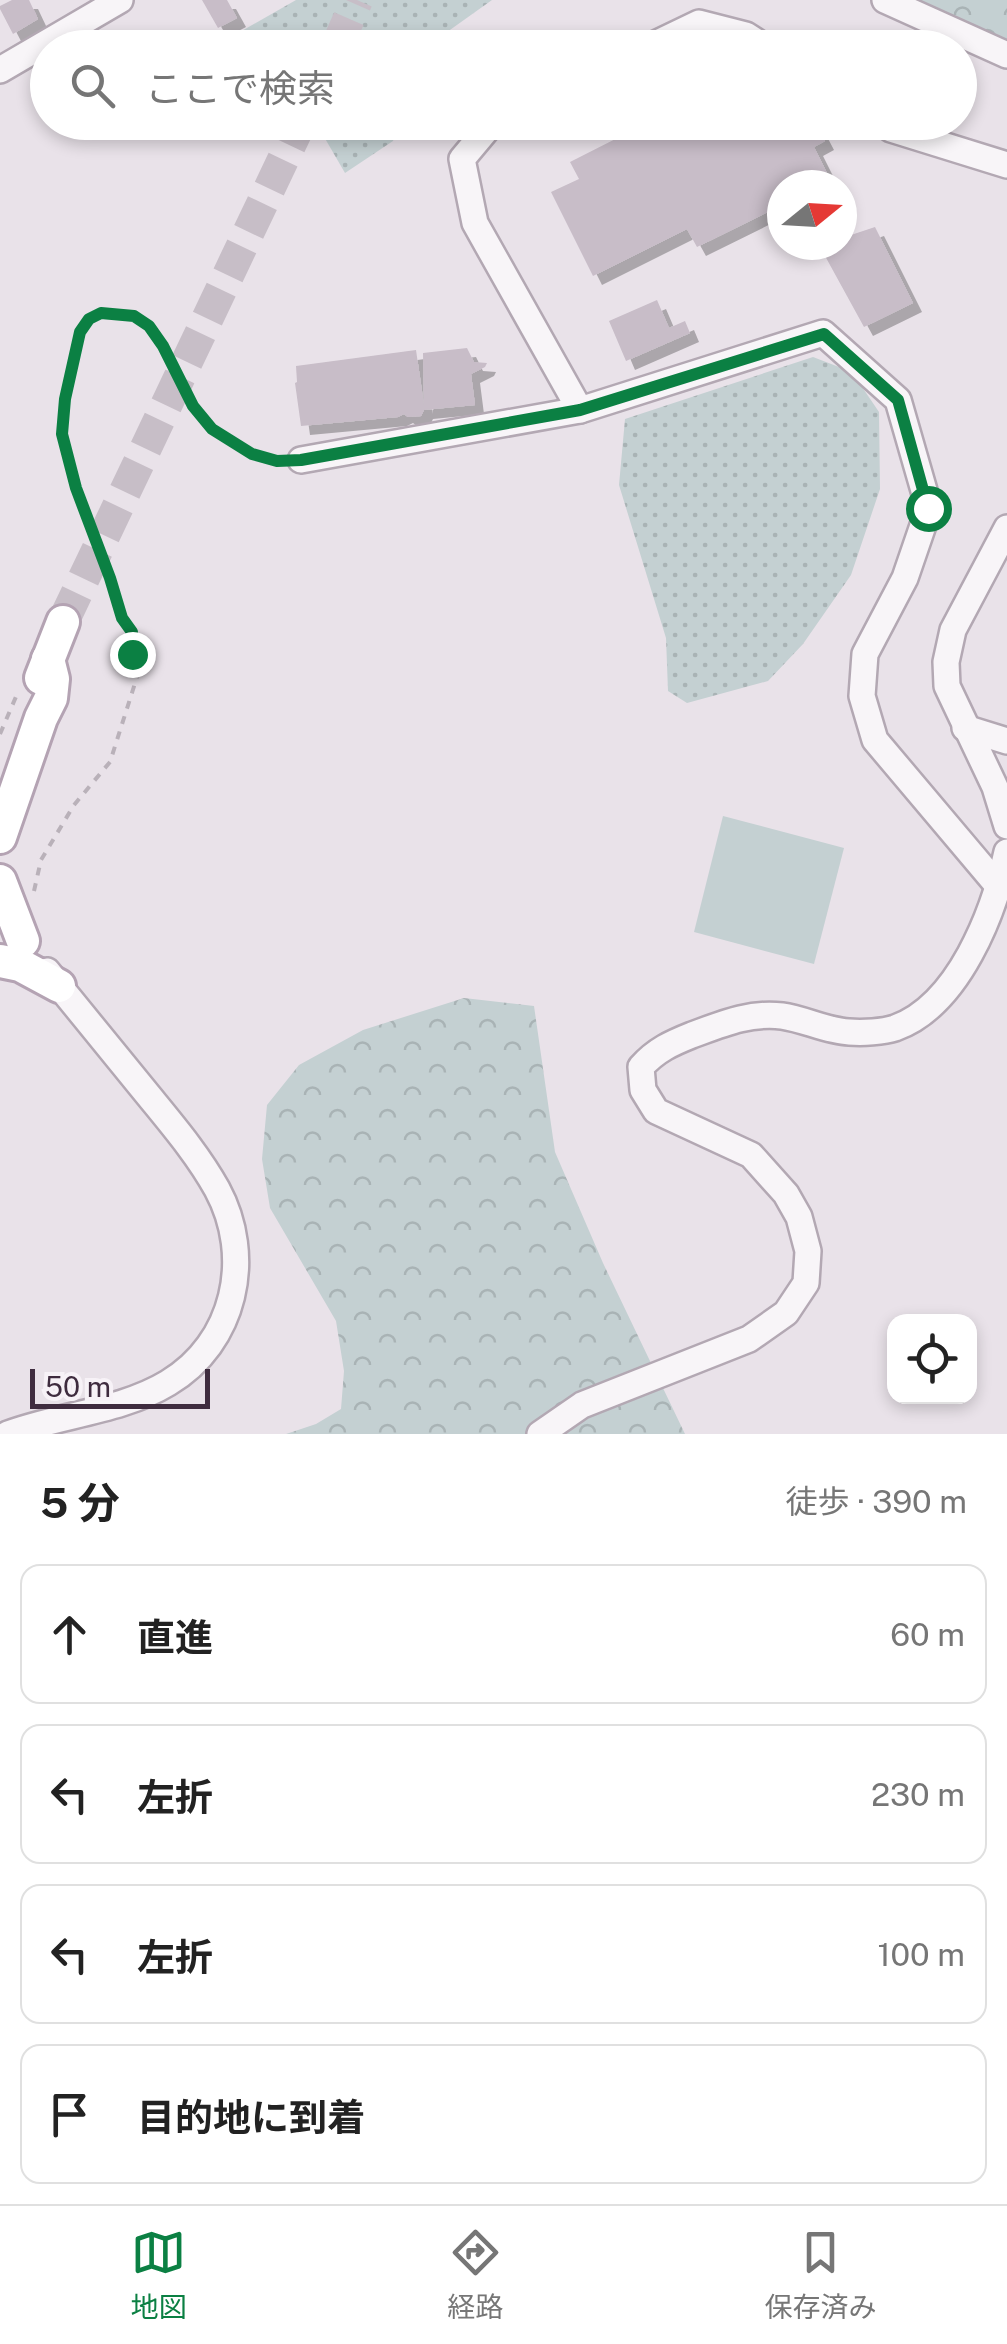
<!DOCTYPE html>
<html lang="ja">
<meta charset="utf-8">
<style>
:root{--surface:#fff;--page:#f2f2f2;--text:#222;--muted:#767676;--line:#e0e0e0;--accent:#0b8043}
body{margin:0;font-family:"Public Sans","Noto Sans JP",sans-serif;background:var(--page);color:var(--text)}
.controls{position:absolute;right:30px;bottom:30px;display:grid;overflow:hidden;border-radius:20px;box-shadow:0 5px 15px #0003}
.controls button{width:90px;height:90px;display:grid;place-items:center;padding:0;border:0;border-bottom:2px solid var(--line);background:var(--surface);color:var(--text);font:50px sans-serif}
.compass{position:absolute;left:767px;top:170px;width:90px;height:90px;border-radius:50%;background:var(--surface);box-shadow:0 5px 15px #0003;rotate:72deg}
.scale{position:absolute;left:30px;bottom:25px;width:180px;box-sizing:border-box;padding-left:10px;border:5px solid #3f2c3f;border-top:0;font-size:28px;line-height:35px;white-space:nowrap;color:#3f2c3f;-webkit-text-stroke:8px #f7f2f7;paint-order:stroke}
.stop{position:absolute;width:30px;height:30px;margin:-22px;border:8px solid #0b8043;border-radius:50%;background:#fff}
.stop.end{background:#0b8043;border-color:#fff;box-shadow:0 2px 10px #0008}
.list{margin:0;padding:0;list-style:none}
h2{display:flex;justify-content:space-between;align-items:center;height:130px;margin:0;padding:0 40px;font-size:42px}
h2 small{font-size:32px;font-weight:400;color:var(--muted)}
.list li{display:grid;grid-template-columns:65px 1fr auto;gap:30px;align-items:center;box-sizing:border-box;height:140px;margin:0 20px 20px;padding:0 20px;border:2px solid var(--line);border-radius:20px}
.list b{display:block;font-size:38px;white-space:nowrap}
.list em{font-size:32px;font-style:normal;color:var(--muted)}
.icon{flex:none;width:55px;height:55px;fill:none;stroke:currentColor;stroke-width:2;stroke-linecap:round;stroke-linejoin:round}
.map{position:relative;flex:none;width:1007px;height:1434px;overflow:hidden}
.search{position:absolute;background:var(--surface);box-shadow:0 5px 15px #0003;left:30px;right:30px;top:30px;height:110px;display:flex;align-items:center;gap:25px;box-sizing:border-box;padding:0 35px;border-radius:55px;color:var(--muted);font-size:38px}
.sheet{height:770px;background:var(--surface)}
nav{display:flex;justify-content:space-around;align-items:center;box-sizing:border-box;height:140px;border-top:2px solid var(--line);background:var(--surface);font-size:28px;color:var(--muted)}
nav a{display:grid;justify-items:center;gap:5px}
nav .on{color:var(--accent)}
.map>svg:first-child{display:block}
.grass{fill:#c4d0d2}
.forest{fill:url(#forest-crowns)}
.park{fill:url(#park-dots)}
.building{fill:#c8bdc8;filter:url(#shadow)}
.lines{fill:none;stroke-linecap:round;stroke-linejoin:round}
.major-tunnel{stroke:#c7bec7;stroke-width:32;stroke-dasharray:32 16;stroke-linecap:butt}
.minor-casing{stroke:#b3a8b3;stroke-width:30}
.major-casing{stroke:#b4a3b3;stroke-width:38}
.path{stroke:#b9b1b9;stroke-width:4;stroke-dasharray:8 8;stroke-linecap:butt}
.minor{stroke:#f8f5f8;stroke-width:25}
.major{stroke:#fff;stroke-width:32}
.route{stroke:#0b8043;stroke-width:12}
</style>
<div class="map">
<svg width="1007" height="1434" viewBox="0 0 1007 1434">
<defs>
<pattern id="forest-crowns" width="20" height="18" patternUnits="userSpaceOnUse" patternTransform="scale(2.5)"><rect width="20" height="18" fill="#c4d0d2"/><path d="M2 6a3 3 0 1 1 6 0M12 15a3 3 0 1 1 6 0" fill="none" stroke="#a9b3b5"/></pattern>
<pattern id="park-dots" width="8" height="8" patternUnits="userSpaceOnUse" patternTransform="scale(2.5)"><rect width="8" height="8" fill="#c4d0d2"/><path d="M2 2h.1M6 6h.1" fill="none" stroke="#a9b3b5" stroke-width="1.8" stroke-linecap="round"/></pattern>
<filter id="shadow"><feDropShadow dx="9" dy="9" stdDeviation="0" flood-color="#0004"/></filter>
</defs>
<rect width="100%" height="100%" fill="#e9e2e9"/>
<polygon class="grass" points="723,816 844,848 814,964 694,932"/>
<g class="forest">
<polygon points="899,0 1007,0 1007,50"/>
<polygon points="464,998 534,1006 555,1152 603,1263 685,1434 286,1434 316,1424 341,1409 344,1371 336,1321 270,1208 262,1159 267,1105 299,1065 363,1030"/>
</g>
<g class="park">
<polygon points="296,0 492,0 426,47 252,47 233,36"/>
<polygon points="316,123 399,123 393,141 345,173"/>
<polygon points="813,357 839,367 860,384 879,412 880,489 851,575 803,644 768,681 687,703 668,691 666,638 619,485 625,419"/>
</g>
<g class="building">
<polygon points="12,0 29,0 38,19 13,34 0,9 0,6"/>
<polygon points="202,0 227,0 237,18 218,28"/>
<polygon points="722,33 730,48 694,48"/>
<polygon points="640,122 815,122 825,141 814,147 831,181 822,185 782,185 782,205 697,247 687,229 593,276 551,192 579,179 570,162 641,126"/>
<polygon points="875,227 913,303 864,327 819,245 842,245 842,234 845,237"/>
<polygon points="657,300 669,328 685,321 690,333 626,361 609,321"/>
<polygon points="467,348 474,362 487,363 485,367 471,374 475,405 424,410 421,416 408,417 404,414 398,417 301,426 295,383 297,382 296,366 416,350 424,405 423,353"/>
</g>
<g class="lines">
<g class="major-tunnel">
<polyline points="336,48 357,0"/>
<polyline points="63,622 301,122"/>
</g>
<g class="minor-casing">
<g id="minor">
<polyline points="885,0 1007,55"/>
<polyline points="647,48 699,23 746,35 766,48"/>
<polyline points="0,70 120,0"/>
<polyline points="493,122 462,159 475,223 580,410"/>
<polyline points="881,122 891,129 1007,165"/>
<polyline points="301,460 580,410 823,333 898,400 929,508 905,578 865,654 862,696 875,740 999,887"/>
<polyline points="1007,528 953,630 946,662 947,686 995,787 1007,826"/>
<polyline points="965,728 1007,741"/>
<path d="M8,1434C59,1415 122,1411 168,1383C235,1343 254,1257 217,1189C197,1153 170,1122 144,1090C112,1051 80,1011 47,971"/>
<path d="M540,1434L582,1405L749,1339L786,1313L806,1283L808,1251L799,1217L786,1194L751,1155L656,1111L643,1090L641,1067C656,1050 672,1043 692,1035C722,1024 750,1012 782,1016C804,1019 827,1031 849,1032C863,1033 883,1032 895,1028C959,1005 994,912 1007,852"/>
</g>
</g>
<g class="major-casing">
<g id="major">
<polyline points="41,678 63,622"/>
<polyline points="0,837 41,718 51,698 53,679 48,659"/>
<polyline points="0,881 23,941"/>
<polyline points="0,961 20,965 59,986"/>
</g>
</g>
<g class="path">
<polyline points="0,734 18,692"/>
<polyline points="34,891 41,860 74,805 110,762 137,677 132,654 132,632 123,618 110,577 76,487 62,433 65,399 80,333 89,319 101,313 127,314 135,316 149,326 163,346 193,406 212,429 252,455 276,461"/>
</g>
<use href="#minor" class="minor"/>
<use href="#major" class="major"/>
</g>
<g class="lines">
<polyline class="route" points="132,654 132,632 122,618 110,578 76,488 62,434 65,399 80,332 89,319 101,313 134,316 149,326 163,346 193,406 212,429 252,454 277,461 301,460 580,410 824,334 898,400 928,508"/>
</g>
</svg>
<div class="controls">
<button><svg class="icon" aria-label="locate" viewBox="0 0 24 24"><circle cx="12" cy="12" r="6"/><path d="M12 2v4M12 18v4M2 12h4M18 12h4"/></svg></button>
</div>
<svg class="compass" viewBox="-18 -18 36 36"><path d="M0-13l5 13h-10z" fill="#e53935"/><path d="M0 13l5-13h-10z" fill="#767676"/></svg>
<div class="scale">50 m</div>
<div class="stop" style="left:928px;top:508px"></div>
<div class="stop end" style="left:132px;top:654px"></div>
<div class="search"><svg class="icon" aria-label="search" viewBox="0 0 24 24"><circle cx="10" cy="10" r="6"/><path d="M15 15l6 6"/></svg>ここで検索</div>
</div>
<section class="sheet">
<h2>5 分<small>徒歩 · 390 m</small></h2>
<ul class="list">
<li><svg class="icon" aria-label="ahead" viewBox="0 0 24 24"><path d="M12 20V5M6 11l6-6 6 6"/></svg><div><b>直進</b></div><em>60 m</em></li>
<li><svg class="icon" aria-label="left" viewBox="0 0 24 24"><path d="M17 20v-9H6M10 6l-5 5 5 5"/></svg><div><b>左折</b></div><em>230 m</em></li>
<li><svg class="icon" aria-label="left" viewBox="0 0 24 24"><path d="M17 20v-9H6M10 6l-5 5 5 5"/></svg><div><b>左折</b></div><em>100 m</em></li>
<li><svg class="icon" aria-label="arrive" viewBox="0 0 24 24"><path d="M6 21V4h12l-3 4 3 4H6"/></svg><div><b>目的地に到着</b></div></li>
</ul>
</section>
<nav>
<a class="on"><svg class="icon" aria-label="map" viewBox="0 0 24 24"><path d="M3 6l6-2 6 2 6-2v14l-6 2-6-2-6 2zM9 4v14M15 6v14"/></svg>地図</a>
<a><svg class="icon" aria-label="directions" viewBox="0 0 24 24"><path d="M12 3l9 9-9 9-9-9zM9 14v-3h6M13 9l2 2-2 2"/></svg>経路</a>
<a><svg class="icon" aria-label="saved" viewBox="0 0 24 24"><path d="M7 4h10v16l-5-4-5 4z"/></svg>保存済み</a>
</nav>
